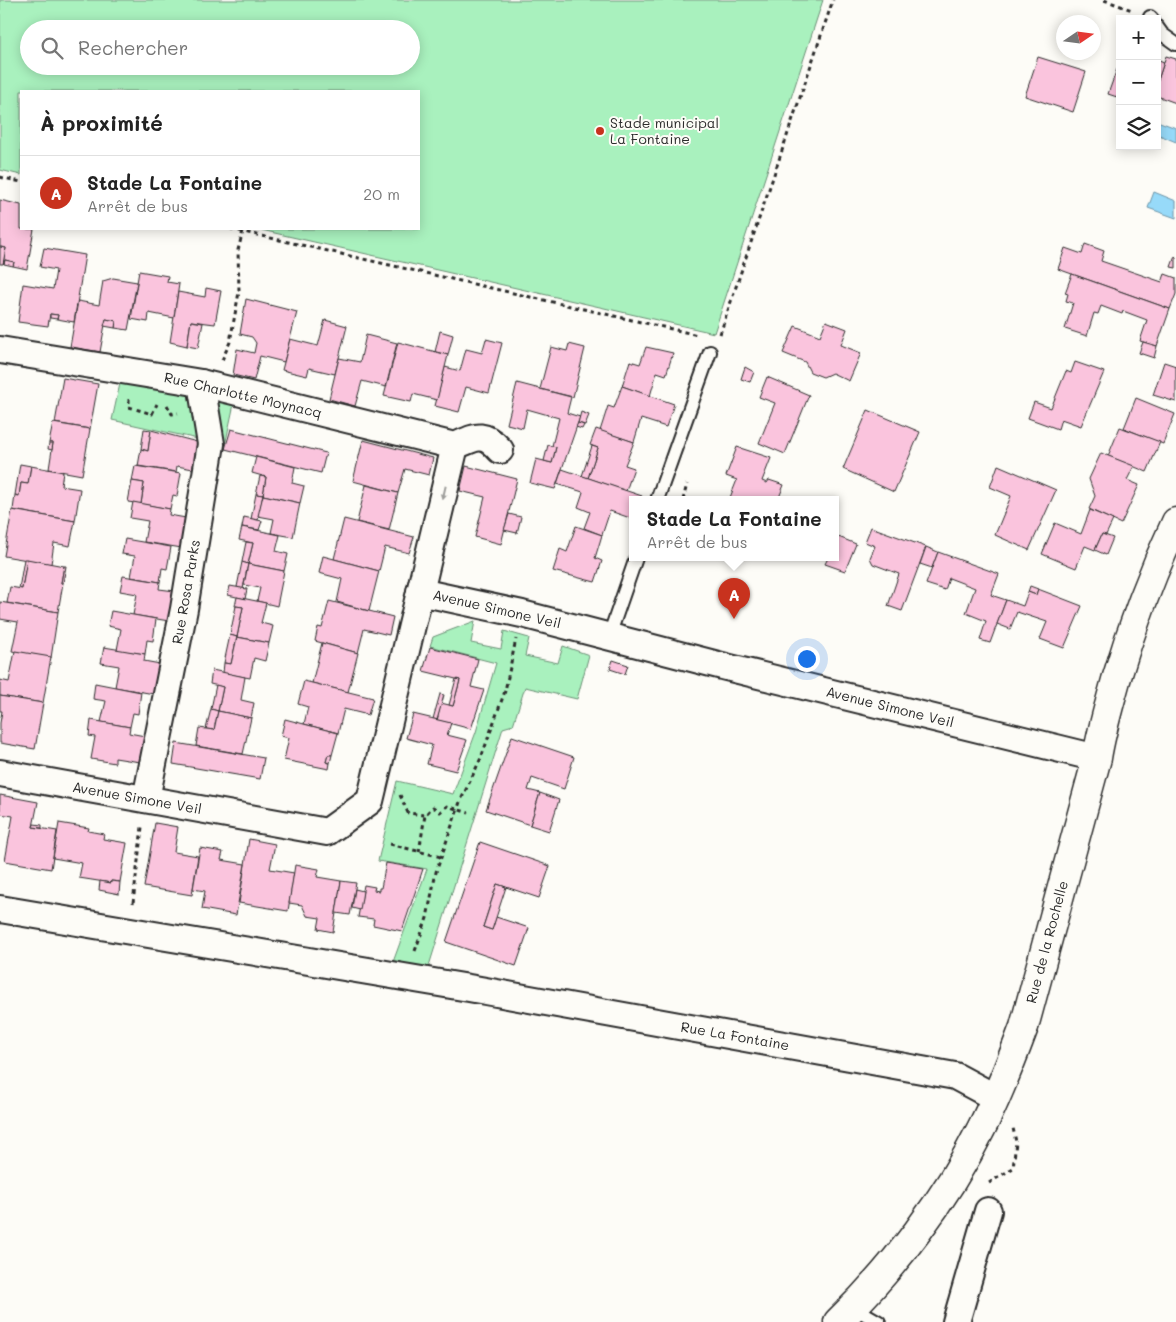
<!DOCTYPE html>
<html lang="fr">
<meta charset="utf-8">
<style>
:root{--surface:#fff;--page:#f2f2f2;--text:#222;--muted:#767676;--line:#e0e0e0;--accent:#c8321e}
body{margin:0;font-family:Mali,sans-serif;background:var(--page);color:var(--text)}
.controls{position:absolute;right:15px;top:15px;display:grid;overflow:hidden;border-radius:0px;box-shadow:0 2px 12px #0003}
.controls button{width:45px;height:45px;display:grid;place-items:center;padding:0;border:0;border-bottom:1px solid var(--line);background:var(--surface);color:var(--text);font:25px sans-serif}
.compass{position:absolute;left:1056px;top:15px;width:45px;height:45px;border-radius:50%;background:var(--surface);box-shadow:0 2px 12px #0003;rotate:77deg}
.you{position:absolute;left:806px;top:658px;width:18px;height:18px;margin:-12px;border:4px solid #fff;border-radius:50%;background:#1a73e8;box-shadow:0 0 0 8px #1a73e833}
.badge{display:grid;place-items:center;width:32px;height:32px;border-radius:50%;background:var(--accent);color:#fff;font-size:16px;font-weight:700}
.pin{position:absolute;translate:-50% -41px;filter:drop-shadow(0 1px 2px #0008)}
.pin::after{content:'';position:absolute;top:26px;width:18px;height:15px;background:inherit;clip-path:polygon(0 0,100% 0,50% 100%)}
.popup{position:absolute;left:629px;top:496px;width:210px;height:65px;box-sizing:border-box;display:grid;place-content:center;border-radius:0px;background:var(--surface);filter:drop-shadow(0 1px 4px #0005);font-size:16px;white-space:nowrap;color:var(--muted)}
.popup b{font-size:19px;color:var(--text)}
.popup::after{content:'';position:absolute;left:50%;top:100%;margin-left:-10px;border:10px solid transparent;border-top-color:var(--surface)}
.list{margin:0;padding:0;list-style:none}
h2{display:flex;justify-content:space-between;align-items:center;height:65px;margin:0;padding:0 20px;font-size:21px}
h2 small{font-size:16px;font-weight:400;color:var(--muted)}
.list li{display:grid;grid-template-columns:32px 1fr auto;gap:15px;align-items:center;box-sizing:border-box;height:75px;padding:0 20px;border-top:1px solid var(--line)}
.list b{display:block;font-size:19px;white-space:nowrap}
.list p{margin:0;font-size:16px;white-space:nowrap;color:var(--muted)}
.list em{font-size:16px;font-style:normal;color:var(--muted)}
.icon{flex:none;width:28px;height:28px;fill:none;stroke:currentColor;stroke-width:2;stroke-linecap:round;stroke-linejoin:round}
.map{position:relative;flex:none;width:1176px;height:1322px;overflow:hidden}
.search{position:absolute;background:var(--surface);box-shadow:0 2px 12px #0003;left:20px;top:20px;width:400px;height:55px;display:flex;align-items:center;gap:12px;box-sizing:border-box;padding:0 18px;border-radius:28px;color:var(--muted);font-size:19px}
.panel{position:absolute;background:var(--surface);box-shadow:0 2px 12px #0003;left:20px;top:90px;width:400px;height:140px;border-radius:0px}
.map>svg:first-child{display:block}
.green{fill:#a9f1be;stroke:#6a8e74;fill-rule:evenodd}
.water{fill:#97daf9;stroke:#6c94a7}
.building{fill:#fac4dd;stroke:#2b2b2b}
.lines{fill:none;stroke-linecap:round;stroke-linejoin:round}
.service-casing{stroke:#2b2b2b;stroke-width:16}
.minor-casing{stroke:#2b2b2b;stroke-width:30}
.tertiary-casing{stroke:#2b2b2b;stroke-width:31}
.path{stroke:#2b2b2b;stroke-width:3;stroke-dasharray:4 4;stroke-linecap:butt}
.service{stroke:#fdfcf7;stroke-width:12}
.minor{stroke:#fdfcf7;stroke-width:26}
.tertiary{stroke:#fdfcf7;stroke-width:28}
.oneway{fill:#9e9e9b}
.poi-dot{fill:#c8321e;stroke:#fdfcf7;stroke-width:2}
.labels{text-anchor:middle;stroke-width:4;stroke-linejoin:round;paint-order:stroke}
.poi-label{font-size:14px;fill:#2b2b2b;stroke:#fdfcf7;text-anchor:start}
.street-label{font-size:14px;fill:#2b2b2b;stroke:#fdfcf7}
</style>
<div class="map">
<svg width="1176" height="1322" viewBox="0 0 1176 1322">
<rect width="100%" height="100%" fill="#fdfcf7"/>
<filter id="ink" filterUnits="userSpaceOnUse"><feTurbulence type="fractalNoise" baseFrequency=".02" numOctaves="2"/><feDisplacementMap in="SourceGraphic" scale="10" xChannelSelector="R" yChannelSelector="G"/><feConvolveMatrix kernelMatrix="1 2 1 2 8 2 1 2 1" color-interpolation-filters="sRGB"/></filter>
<g filter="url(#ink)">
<g class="green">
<path d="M0,0H823L714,333L257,229H419V91H21V175L0,170ZM29,29H411V66H29Z"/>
<polygon points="121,379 234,404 225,445 112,420"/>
<polygon points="475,621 471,643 501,649 504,631 529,638 525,656 558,663 563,646 589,655 577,699 525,687 513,725 503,728 428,969 393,962 427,869 378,861 397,781 453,794 476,732 496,663 430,646 433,637"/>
</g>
<g class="water">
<polygon points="1157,121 1176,128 1176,142 1157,134"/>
<polygon points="1154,192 1176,201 1176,218 1148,208"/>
</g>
<g class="building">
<polygon points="1166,56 1176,59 1176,103 1157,96 1157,83"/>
<polygon points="1038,57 1086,72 1073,112 1025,96"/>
<polygon points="1159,60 1164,62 1157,83 1157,67"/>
<polygon points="1117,69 1120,70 1120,98 1108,94"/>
<polygon points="0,200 21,205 21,229 34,229 27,269 13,266 14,262 5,260 3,264 6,248 0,247"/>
<polygon points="1085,244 1104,251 1101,261 1162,282 1165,274 1176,278 1176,294 1170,309 1058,269 1065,248 1082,254"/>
<polygon points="0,247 6,248 3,264 0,264"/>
<polygon points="44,248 85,255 74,322 57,319 58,315 50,314 48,326 18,322 23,284 53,289 56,270 40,267"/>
<polygon points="1175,256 1176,257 1176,268 1171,267"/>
<polygon points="5,260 14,262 13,266 4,264"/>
<polygon points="139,271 168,276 167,282 179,284 174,318 149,313 148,322 131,319"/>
<polygon points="1072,274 1170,309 1157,346 1140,341 1147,320 1123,311 1122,314 1101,306 1098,314 1094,313 1087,336 1065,329 1073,303 1066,301 1068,294 1065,293"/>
<polygon points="113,278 137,282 128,330 115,328 116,321 106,319 100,352 70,347 78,301 99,305 103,281"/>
<polygon points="206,288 221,291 215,324 191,321 187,346 170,342 178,292 205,297"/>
<polygon points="246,299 297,312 284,362 260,356 254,380 233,375 237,349 254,353 256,343 252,337 240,334"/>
<polygon points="50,314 58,315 57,319 50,318"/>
<polygon points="106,319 116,321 115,328 104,326"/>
<polygon points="325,320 347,326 335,374 309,368 307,376 282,370 290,339 318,346"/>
<polygon points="191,321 203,323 198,348 187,346"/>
<polygon points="826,321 847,329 841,345 861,353 849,381 832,373 823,377 810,372 805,362 783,353 795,326 820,336"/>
<polygon points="440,331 453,335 448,355 435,352"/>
<polygon points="366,335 397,343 386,387 362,381 355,406 329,399 339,358 360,362"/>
<polygon points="486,339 502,343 489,393 466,387 459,412 435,406 445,367 460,371 466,349 482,353"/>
<polygon points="398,342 448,355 437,400 413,394 411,402 384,396"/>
<polygon points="1143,342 1157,346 1154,358 1139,353"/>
<polygon points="569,344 585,348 573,397 540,389 551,347 567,351"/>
<polygon points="646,347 673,353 666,375 657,372 650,396 622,386 630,361 640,364"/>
<polygon points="1075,362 1104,372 1081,426 1061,419 1058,429 1028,418 1034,402 1051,408 1066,371 1071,373"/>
<polygon points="1164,362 1176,366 1176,402 1153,395"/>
<polygon points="745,367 754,372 750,382 741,379"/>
<polygon points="767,377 809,395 785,454 759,443 775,403 759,397"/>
<polygon points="63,378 98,384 90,429 55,423"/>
<polygon points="517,383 571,397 567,413 580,417 555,489 530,483 536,459 552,463 556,447 552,446 559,418 527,409 523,428 507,424"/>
<polygon points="622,386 674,404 666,427 641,419 634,442 600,431 608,406 614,408"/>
<polygon points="1136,398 1175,414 1163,444 1124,428"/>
<polygon points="868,410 920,432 894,492 843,469"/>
<polygon points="581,412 589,415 585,425 578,423"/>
<polygon points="53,423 90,429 82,475 49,469 53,443 49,443"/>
<polygon points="578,423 584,425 582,429 576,427"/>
<polygon points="1120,427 1160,442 1147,472 1108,456"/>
<polygon points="144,429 151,430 148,451 141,449"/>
<polygon points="231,429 326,453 321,473 225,449"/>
<polygon points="596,429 634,442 625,465 634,468 626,491 588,478 598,448 590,445"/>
<polygon points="151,430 197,442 193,469 177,466 176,472 138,466 141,449 148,451"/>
<polygon points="363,440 433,458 429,475 405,469 398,493 353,481"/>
<polygon points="49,443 53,443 52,450 48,449"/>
<polygon points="548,445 556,447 552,463 544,461"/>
<polygon points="592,446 598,448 588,478 582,476"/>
<polygon points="737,447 771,458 762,481 767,483 769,480 784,485 778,500 729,500 737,480 726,476"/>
<polygon points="1101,453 1134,466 1127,480 1139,485 1121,524 1089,509 1095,496 1089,479"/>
<polygon points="256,457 295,467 292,483 304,486 300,503 263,495 266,477 252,473"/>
<polygon points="20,464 31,466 28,484 21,483 19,496 15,495"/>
<polygon points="998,465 1056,490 1029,550 995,535 1011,496 990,487"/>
<polygon points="31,466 63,472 61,486 80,489 75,521 13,510 15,495 19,496 21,483 28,484"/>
<polygon points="135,466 181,473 177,496 173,495 170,509 141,504 144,483 132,481"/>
<polygon points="466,466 517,479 501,544 475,537 485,497 460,491"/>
<polygon points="562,469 642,496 641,500 633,500 633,519 610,511 602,535 584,528 590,512 578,507 583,492 557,484"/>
<polygon points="260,476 266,477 263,495 256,494"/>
<polygon points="132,481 144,483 141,504 128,502"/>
<polygon points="366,485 398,493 389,530 357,522"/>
<polygon points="256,494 263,495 258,520 251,519"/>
<polygon points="263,495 300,503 293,537 271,533 274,519 258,516"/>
<polygon points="133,502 170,509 169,515 186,518 182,548 144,542 148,521 130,518"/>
<polygon points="12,510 75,521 70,546 54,543 51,564 4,556"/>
<polygon points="1090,510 1113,520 1106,535 1102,534 1095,550 1085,546 1076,568 1042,554 1055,523 1081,534"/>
<polygon points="509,514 521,517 517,533 504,530"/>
<polygon points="244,517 262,521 259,530 242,527"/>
<polygon points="344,519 414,537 409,553 385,547 379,571 334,559"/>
<polygon points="576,526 602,535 595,558 602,561 595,582 553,571 560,549 567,552"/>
<polygon points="242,527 280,535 276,551 288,554 284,571 248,564 253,543 239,540"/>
<polygon points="871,527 926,547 902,611 888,606 899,574 873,564 870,558 875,546 865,542"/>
<polygon points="1102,534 1113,538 1106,555 1095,550"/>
<polygon points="836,536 856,544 845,571 825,564 828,558 835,558"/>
<polygon points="125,539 171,547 167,569 162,568 160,582 131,577 135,556 122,554"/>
<polygon points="246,542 253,543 248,564 242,562"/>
<polygon points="926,547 938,552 932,568 920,564"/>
<polygon points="938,552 999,574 991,595 1006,600 990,643 980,640 986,621 966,613 975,588 949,578 945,590 926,584"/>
<polygon points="323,556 379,571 369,611 337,602 342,579 319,573"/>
<polygon points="24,559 27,559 22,589 19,589"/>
<polygon points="27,559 64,566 61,583 63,583 58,612 7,603 10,587 22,589"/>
<polygon points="242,562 248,564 243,589 237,587"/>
<polygon points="248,564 284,571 277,606 257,601 260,588 244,585"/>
<polygon points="64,566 66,566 63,583 61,583"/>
<polygon points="123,576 160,582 159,589 175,591 169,621 133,615 137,594 120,591"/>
<polygon points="230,586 247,589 245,599 228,595"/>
<polygon points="1030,586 1038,589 1036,595 1028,592"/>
<polygon points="1038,589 1082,606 1064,648 1040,639 1047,622 1017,612 1010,629 997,624 1006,600 1023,606 1028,592 1036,595"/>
<polygon points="237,597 266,603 261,623 273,626 269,643 237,637 243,607 235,606"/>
<polygon points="329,601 393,617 389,635 364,629 358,653 315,641 318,627 322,628"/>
<polygon points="0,602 58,612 51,658 12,651 18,622 0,619"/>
<polygon points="236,606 243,607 237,637 230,635"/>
<polygon points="111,611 156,619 153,641 147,640 145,654 117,650 121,629 108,626"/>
<polygon points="230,635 237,637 231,664 224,663"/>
<polygon points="237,637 269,643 265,661 254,658 250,678 223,673 224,663 231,664"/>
<polygon points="322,643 358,653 348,692 312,683"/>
<polygon points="104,647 145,654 144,661 160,664 154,694 115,687 119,666 101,663"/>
<polygon points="430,647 478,659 471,687 484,690 471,729 437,720 441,703 453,706 460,680 423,671"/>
<polygon points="15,651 51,657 43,703 0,696 0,680 9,682"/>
<polygon points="613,660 628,665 625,674 610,669"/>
<polygon points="212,670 245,677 241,700 254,703 251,718 218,711 223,687 210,684"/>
<polygon points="456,679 460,680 453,706 449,705"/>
<polygon points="304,681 373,698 368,715 344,709 338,733 304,724 308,707 298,704"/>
<polygon points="95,683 141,692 138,714 133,713 130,727 101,722 106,701 93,699"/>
<polygon points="216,685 223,687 218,711 211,709"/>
<polygon points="440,694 444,695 437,720 433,719"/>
<polygon points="0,696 43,703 35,749 0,743 0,723 2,711 0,711"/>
<polygon points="211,709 218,711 214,730 206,729"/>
<polygon points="218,711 251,718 243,754 196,746 199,728 214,730"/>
<polygon points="413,714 451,723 447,735 467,740 456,771 427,764 432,745 406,738"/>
<polygon points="285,719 338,733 332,755 328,755 326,762 330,763 329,769 284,760 289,738 281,736"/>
<polygon points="91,720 130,727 129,733 145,736 140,762 115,758 115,763 91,759 95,737 89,736"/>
<polygon points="512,736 574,757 564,789 532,778 528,790 540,793 530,825 486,810"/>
<polygon points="176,743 264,758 260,779 173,764"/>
<polygon points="328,755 332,755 330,763 326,762"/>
<polygon points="540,793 559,800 549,831 530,825"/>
<polygon points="0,795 38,802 33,827 57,831 51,869 5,861 13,816 0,814"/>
<polygon points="59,823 89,828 88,831 104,834 103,839 127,843 120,882 111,881 111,883 79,878 82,863 53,858"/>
<polygon points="155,823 178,827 174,852 198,856 192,895 144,887"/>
<polygon points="34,824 42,825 42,828 33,827"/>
<polygon points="249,839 275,844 270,869 294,873 288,911 239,903"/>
<polygon points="480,842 550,866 539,898 497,884 483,927 492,930 496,917 529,928 516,966 446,942"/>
<polygon points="200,848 223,852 221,860 245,864 236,915 202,909 205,891 193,889"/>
<polygon points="386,863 423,869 402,931 373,925 374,919 358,917 364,885 375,887 374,890 379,891 379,888 381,888"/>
<polygon points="295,865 319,869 317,877 341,881 333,932 318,929 320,918 307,916 302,905 289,903"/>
<polygon points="100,881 111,883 111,881 120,882 119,894 99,890"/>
<polygon points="341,881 356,883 350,915 336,913"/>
<polygon points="497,884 506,887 492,930 483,927"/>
<polygon points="355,889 363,891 360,910 352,908"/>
</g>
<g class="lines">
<g class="service-casing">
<g id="service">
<polyline points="1150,17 1152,19"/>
<polyline points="1157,27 1162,34 1176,44"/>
<polyline points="657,500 710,352"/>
<polyline points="609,636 636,558"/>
<polyline points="853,1307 879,1322"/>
</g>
</g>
<g class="minor-casing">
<g id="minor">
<path d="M0,350L201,383L455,446C476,437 483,431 500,450"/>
<polyline points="420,592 455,446"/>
<polyline points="0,773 327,832 370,801 420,592 522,614 726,667 1097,758"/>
<polyline points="146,799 184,609 211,444 201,383"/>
<polyline points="0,909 469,988 955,1076 996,1098"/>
<polyline points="956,1322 988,1211"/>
</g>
</g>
<g class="tertiary-casing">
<path id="tertiary" d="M838,1322C894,1268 946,1199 981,1129C998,1096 1011,1062 1024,1027L1097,758C1101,732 1109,706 1116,680C1132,626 1152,573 1176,522"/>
</g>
<g class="path">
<polyline points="1104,0 1132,10"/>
<polyline points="0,177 21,182"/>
<polyline points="231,229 698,335"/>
<polyline points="720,334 833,0"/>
<polyline points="222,360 230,342 239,292 238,250 243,231"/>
<polyline points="129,399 129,407 152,414 157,404"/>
<polyline points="167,405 172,414 178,413"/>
<polyline points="683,500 687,484"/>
<polyline points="400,795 408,813 425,815"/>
<polyline points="390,844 441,857"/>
<polyline points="419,852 425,815 433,807 440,812 447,806 469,813"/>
<polyline points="133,903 142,827"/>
<polyline points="415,951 427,918 436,872 460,802 481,758 505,691 516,639"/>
<polyline points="989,1183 1013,1168 1016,1142 1013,1128"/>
</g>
<use href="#service" class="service"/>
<use href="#minor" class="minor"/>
<use href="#tertiary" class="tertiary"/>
</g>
<defs><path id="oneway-solid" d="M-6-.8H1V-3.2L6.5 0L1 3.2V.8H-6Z" transform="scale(1.25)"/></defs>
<use class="oneway" href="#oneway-solid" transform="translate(444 493) rotate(103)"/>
</g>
<circle class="poi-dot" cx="600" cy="131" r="5"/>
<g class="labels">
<g class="poi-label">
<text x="610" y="128">Stade municipal<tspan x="610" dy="16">La Fontaine</tspan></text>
</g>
<g class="street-label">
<text transform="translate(243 395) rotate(13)" y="5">Rue Charlotte Moynacq</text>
<text transform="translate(186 592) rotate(-80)" y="5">Rue Rosa Parks</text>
<text transform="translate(497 609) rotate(13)" y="5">Avenue Simone Veil</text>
<text transform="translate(890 707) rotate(14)" y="5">Avenue Simone Veil</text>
<text transform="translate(137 798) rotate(10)" y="5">Avenue Simone Veil</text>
<text transform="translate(1047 942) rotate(-75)" y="5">Rue de la Rochelle</text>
<text transform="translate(735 1036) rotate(10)" y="5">Rue La Fontaine</text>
</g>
</g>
</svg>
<div class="controls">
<button>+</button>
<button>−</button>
<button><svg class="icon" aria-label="layers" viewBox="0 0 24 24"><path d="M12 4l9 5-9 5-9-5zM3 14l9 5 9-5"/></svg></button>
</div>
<svg class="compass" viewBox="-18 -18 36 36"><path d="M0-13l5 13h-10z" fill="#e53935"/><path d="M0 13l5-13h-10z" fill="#767676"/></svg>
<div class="you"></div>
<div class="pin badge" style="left:734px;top:619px">A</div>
<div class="popup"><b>Stade La Fontaine</b>Arrêt de bus</div>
<div class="search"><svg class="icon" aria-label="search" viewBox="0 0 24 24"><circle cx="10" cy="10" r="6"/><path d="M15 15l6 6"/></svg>Rechercher</div>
<section class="panel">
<h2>À proximité<small></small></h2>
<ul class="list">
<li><span class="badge">A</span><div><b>Stade La Fontaine</b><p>Arrêt de bus</p></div><em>20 m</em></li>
</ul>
</section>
</div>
